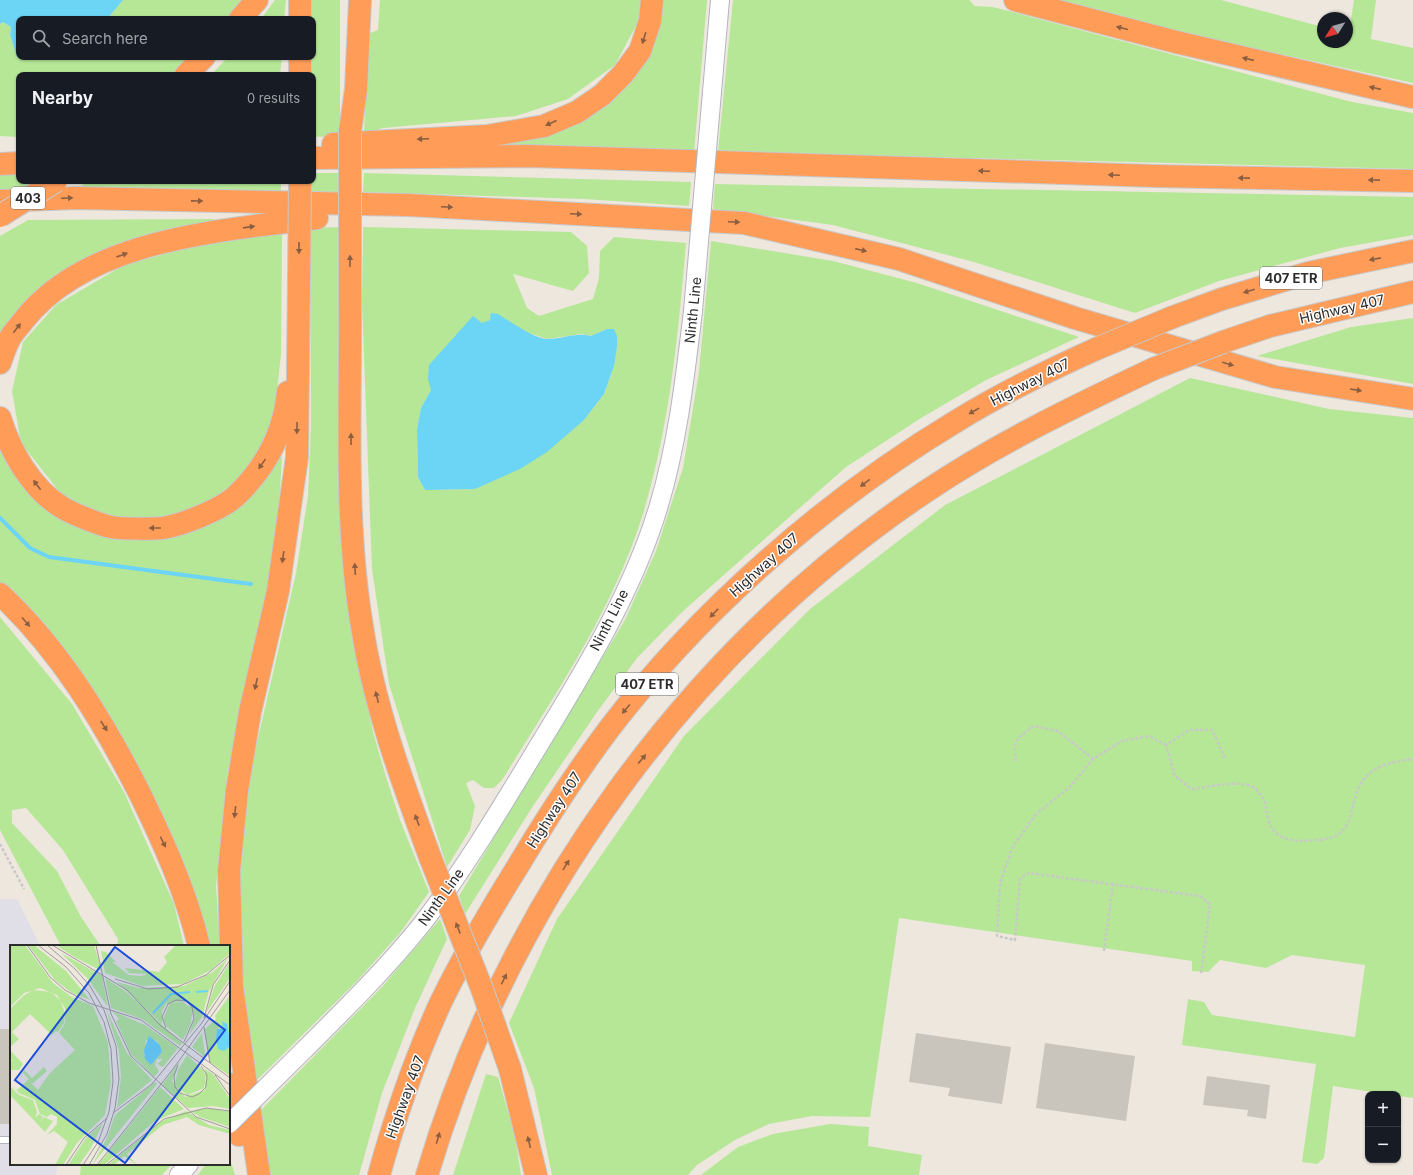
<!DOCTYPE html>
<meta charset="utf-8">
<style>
:root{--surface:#171b24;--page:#20242c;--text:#f1f3f6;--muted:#9ea1a6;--line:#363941}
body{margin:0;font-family:Inter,sans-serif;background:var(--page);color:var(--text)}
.controls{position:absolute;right:12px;bottom:12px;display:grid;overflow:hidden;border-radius:8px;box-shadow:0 1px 3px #0004}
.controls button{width:36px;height:36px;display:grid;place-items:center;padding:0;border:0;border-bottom:1px solid var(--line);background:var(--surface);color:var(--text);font:20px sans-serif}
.compass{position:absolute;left:1317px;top:12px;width:36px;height:36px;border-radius:50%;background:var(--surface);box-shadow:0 1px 3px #0004;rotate:233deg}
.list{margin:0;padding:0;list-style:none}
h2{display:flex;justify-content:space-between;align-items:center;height:52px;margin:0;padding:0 16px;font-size:17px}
h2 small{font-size:13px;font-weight:400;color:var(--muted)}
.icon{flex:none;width:22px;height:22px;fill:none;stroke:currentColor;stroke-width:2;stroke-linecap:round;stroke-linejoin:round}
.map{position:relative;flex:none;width:1413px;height:1175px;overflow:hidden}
.search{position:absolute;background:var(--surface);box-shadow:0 1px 3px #0004;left:16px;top:16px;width:300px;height:44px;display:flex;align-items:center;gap:10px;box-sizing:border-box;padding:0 14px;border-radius:8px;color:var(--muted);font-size:15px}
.panel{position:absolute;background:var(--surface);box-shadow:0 1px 3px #0004;left:16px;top:72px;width:300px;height:112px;border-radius:8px}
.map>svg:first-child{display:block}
.industrial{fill:#e0dee7}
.green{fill:#b5e797;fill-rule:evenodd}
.water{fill:#6cd4f5}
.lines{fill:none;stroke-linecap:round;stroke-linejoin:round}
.stream{stroke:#6cd4f5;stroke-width:4}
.building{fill:#c9c5bc}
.lane-casing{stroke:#b2b5c0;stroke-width:8}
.secondary-casing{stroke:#b2b5c0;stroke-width:20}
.highway-casing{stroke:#c8c8c8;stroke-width:24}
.path{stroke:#c8c8c8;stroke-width:2.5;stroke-dasharray:3 2;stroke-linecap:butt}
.lane{stroke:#fff;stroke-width:6}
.secondary{stroke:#fff;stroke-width:18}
.highway{stroke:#ff9c58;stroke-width:22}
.secondary-bridge-casing{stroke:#b2b5c0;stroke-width:20;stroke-linecap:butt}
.highway-bridge-casing{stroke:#c8c8c8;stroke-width:24;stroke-linecap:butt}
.secondary-bridge{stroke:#fff;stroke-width:18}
.highway-bridge{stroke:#ff9c58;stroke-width:22}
.oneway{fill:#8b5e40}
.labels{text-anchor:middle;stroke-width:3;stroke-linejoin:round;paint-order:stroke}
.shield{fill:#fff;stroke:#6b6b6b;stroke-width:1}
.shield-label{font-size:13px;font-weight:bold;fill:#2c2c2c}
.street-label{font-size:14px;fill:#2c2c2c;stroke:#fff}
.inset-river{fill:none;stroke:#6cd4f5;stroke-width:2}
.inset-road{fill:none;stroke:#a09c97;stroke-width:1}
.view{fill:#1d4ed8;fill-opacity:0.15;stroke:#1d4ed8;stroke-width:2}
.inset-edge{fill:none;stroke:#2c2c2c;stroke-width:2}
</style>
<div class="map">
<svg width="1413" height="1175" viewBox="0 0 1413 1175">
<rect width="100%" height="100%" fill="#eee7de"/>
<polygon class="industrial" points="0,899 17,899 40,946 11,946 11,1164 58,1164 56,1175 0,1175"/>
<g class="green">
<polygon points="123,0 243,0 228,19 101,19 108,18"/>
<polygon points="275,0 286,0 284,19 261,19"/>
<polygon points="311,0 340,0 340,136 313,137 313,75 311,75 311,57 313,57 313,19 311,19"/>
<polygon points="380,0 640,0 638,22 615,65 568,99 516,116 383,128 364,134 368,34 378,30"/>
<polygon points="663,0 707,0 694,153 436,149 540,136 644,61 662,17"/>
<polygon points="733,0 969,0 975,6 993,7 1352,102 1413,113 1413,169 718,152"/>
<polygon points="1046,0 1221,0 1323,27 1323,42 1347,42 1347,33 1349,33 1354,0 1376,0 1371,39 1413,48 1413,83 1211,39 1166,35"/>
<polygon points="3,22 11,27 10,35 17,57 194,57 177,75 19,75 19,137 0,136 0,24"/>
<polygon points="228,57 282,57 280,75 211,75"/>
<polygon points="313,173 340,173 340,192 310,192 310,181 313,181"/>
<polygon points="364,173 691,182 689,206 584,199 363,192"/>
<polygon points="0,175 19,175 19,181 46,181 27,193 0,194"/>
<polygon points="88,181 281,181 281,192 73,192"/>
<polygon points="715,184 1413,197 1413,235 1340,248 1219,281 1135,313 974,262 833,225 713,209"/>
<polygon points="215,219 196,228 127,244 0,344 0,236 28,220"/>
<polygon points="340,227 343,553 350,621 373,732 386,777 400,820 429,892 400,933 357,981 254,1083 243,977 240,881 250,773 296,573 308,496 311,425 310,228"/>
<path d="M363,227L571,232L587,246L589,273L573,291L513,274L527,308L539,316L593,299L599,278L600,251L614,237L686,243C678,335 670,427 642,517C612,612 554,696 502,780L494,788H484L473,780L466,783L475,806L470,830L447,867L389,684L372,569L362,303ZM490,320L547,339L582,334L591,336L607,329L614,366L604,394L584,420L490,482L475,489L425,490L418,477L417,429L421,408L431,390L482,324Z"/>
<polygon points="282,231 281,354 275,410 263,449 243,476 219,496 190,512 156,521 123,520 91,512 62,495 21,443 12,391 23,342 56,305 124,265 206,243"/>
<polygon points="711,241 833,261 917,283 1079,337 986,380 921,418 846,467 682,612 637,658 597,712 533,806 465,914 459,896 625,620 656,551 683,468 699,372"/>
<polygon points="1413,318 1413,384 1257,356 1351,327"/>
<polygon points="1190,378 1329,409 1413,418 1413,1098 1333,1086 1324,1158 1317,1164 1302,1162 1316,1064 1182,1045 1188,999 1204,1002 1212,1015 1355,1037 1365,965 1292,955 1266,968 1220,960 1208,972 1192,971 1192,961 899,918 870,1117 812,1116 769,1124 735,1140 697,1165 688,1175 552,1175 534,1088 509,1023 557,919 684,736 810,609 945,505"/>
<polygon points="0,443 20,479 122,538 256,488 281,456 282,458 276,551 227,775 216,887 220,946 205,946 152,797 0,585"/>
<polygon points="0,617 72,704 124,792 174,904 184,946 117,946 118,939 63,850 26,808 12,810 12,823 57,871 81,917 100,945 61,946 0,830"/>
<polygon points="440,919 447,939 415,1008 382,1093 359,1175 267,1175 259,1112 382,987"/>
<polygon points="486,1074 498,1077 515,1136 521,1175 453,1175"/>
<polygon points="830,1124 869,1127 868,1146 922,1155 919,1175 701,1175 738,1147 773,1134"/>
<polygon points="229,1155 235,1175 198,1175 206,1164 229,1164"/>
<polygon points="81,1164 172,1164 162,1175 80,1175"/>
</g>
<g class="water">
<polygon points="0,0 123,0 108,18 101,19 19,19 19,57 38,57 17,57 10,35 11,27 3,22 0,24"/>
<path d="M491,313L498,314C510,321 534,339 548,339C563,339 576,332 591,336L607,329H614L617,336V346L614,366L604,394L584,420L547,452L520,469L475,489L425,490L418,477L417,429L421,408L431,390L428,379L429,365L473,316L482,323L490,320Z"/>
</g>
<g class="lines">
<polyline class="stream" points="0,518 30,548 49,557 251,584"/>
</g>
<g class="building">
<rect x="0" y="1029" width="10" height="95"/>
<polygon points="916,1033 1011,1047 1002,1104 948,1096 950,1088 909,1082"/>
<polygon points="1045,1043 1135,1056 1126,1121 1036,1108"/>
<polygon points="1207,1076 1270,1085 1266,1119 1247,1116 1248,1110 1203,1105"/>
</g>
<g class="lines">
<g class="lane-casing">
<polyline id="lane" points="0,1140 11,1140"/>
</g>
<g class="secondary-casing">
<g id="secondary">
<polyline points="712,92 720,0"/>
<path d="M305,1049C345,1009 386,969 422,924C470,862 509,794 550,727C592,658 636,583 659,505C678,441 685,377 693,311"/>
<polyline points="179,1175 189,1164"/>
</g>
</g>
<g class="highway-casing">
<g id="highway">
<polyline points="1015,0 1176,42 1413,97"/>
<polyline points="240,19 257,0"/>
<polyline points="300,19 300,0"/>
<polyline points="186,75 204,57"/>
<polyline points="300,75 300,57"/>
<polyline points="350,132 356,89 360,0"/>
<polyline points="333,144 487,136 544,126 577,112 602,95 623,74 640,51 650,21 652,0"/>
<polyline points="313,158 529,156 1155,176 1413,181"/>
<polyline points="0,164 19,163"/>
<polyline points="0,201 76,198 408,205 744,223 899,259 1075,318 1275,377 1413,399"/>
<path d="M350,300C351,408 344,519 362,626C374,706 402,781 430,857"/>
<polyline points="1173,317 1222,299 1308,273 1413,251"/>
<polyline points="1223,342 1270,326 1413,292"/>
<path d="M0,363C3,355 5,347 9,340C12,333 19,327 23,321C88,238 221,231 317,218"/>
<path d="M0,418C10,451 32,490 63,508C73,514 101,525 111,527C120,529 153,529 163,528C182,525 223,509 237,495C267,466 284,433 288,392"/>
<path d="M0,594C60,650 103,721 140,794C164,843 186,892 199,946"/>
<polyline points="510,1069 536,1175"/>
<polyline points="229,1084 239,1135"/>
<polyline points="259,1175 232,987 229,871 237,790 250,712 278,591 297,457 299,277"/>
<path d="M379,1175C395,1117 415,1059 440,1004C463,956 490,911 518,866C546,819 576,773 609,729C700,610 827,499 955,422C1000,394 1047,371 1096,349"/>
<path d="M427,1175C508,902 688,651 925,492C998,443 1073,407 1153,369"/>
</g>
</g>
<g class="path">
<polyline points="1166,745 1149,736 1122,741 1093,759 1070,787 1037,813 1013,846 1000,883 997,936 1015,940 1020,879 1028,873 1200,896 1210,904 1201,974"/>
<path d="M1225,758L1212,730H1189L1166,745L1175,776L1192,789C1211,787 1238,779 1255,788C1257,790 1259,793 1261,795C1266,801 1266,810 1268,818C1273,842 1296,842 1317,840C1364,837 1343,798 1368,775C1379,764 1398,761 1413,759"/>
<path d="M1016,761C1012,741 1018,737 1034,726L1058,731L1093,759"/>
<polyline points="0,844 24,889"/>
<polyline points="1104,951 1113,884"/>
</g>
<use href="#lane" class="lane"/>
<use href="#secondary" class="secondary"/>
<use href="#highway" class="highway"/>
<g class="secondary-bridge-casing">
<g id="secondary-bridge">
<polyline points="693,311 712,92"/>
<polyline points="229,1124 305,1049"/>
</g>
</g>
<g class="highway-bridge-casing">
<g id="highway-bridge">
<polyline points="350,132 350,300"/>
<polyline points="0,216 56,181"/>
<polyline points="299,277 300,181"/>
<polyline points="1096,349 1173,317"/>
<polyline points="1153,369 1223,342"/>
<polyline points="430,857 482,989 510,1069"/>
</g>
</g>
<use href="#secondary-bridge" class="secondary-bridge"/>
<use href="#highway-bridge" class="highway-bridge"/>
</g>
<defs><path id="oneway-solid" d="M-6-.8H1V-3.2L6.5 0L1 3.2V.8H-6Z"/></defs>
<g class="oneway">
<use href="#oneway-solid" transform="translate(1122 28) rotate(-166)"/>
<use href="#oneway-solid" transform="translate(644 38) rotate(108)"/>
<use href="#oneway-solid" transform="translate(1248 59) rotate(-167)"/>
<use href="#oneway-solid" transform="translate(1375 88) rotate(-167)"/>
<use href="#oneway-solid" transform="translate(551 123) rotate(156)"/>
<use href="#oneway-solid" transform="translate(423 139) rotate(177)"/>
<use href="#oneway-solid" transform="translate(984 171) rotate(-178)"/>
<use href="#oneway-solid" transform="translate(1114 175) rotate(-178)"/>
<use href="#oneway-solid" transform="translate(1244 178) rotate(-179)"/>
<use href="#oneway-solid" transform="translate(1374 180) rotate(-179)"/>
<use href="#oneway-solid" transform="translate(67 198) rotate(-3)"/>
<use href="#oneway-solid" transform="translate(197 201) rotate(1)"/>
<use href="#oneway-solid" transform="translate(447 207) rotate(3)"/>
<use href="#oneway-solid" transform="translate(576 214) rotate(3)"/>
<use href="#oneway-solid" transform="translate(734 222) rotate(3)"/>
<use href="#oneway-solid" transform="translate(249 227) rotate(-8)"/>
<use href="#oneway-solid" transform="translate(299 248) rotate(90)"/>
<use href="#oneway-solid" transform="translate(861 250) rotate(13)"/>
<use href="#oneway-solid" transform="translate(122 255) rotate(-20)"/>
<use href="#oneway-solid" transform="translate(1375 259) rotate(169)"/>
<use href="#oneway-solid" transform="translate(350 261) rotate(-90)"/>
<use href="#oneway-solid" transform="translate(1249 291) rotate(163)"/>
<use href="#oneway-solid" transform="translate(17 328) rotate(-52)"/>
<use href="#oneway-solid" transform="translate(1228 364) rotate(16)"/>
<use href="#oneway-solid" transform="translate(1356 390) rotate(9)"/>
<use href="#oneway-solid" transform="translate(974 411) rotate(151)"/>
<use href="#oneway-solid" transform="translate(297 428) rotate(91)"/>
<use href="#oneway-solid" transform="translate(351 439) rotate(-90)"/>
<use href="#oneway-solid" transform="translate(262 464) rotate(125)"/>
<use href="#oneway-solid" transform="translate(865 483) rotate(142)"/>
<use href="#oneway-solid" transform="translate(37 485) rotate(-127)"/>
<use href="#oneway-solid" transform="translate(155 528) rotate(-180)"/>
<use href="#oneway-solid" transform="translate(283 557) rotate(98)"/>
<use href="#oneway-solid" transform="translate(355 569) rotate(-93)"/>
<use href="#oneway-solid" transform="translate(714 613) rotate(134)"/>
<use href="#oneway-solid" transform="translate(26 622) rotate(49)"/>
<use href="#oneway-solid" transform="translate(256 684) rotate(103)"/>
<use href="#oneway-solid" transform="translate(377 697) rotate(-104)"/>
<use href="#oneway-solid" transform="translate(626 709) rotate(130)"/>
<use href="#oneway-solid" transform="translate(104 726) rotate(57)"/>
<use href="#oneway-solid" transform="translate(642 759) rotate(-50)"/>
<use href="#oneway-solid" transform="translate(235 812) rotate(96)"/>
<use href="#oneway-solid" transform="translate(417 820) rotate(-110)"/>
<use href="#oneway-solid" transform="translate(163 842) rotate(64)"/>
<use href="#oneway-solid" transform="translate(566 865) rotate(-58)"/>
<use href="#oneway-solid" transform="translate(458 928) rotate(-111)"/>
<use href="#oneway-solid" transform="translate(504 979) rotate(-64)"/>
<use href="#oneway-solid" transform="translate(438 1138) rotate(-74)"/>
<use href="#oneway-solid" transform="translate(529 1142) rotate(-103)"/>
</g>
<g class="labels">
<g class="shield">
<rect x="11" y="187" width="34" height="22" rx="3"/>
<rect x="1260" y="267" width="62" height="22" rx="3"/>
<rect x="616" y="673" width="62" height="22" rx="3"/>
</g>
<g class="shield-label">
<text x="28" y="203">403</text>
<text x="1291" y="283">407 ETR</text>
<text x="647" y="689">407 ETR</text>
</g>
<g class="street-label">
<text transform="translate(1342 309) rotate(-13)" y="5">Highway 407</text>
<text transform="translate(693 310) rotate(-84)" y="5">Ninth Line</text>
<text transform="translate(1030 382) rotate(-27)" y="5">Highway 407</text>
<text transform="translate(764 565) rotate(-42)" y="5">Highway 407</text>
<text transform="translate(609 620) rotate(-63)" y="5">Ninth Line</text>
<text transform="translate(554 810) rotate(-57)" y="5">Highway 407</text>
<text transform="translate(441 897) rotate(-54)" y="5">Ninth Line</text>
<text transform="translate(405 1097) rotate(-70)" y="5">Highway 407</text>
</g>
</g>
<g transform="translate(10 945)">
<rect width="220" height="220" fill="#eee7de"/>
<path d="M0,0H15L43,38L62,52L83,61L98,97L101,138L95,170L67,198L53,220H45L58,197L44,186L37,190L47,179V172L41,169L37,172L30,169L25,155L9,148L0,138L7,145L19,134L13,128L14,125L22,133L34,122L37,126L22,139L28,145L40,128L65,105L49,88L55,78V63L47,50L30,43L14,48L0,62ZM18,0H24L56,26L80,55L62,48L45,35ZM46,0H84L92,26L66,13ZM166,0H220V8L201,25L173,39L132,41L95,28L91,6L96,7L106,17H102L119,30L131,31L138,29L119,28L115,23L149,27L157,17L154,12ZM51,8L92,31L98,62L77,33ZM218,13L199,46L192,72L179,90L185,72L177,56L156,59L152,66V79L107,37L129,43L174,41L203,27ZM220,17V33L196,68L204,42ZM95,33L115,46L172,98L170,101L132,74L101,63ZM23,45L41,47L50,55L55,68L54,78L48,87L46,86L42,90L20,69L2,87L9,94L0,102V64L13,51ZM220,50V100L217,81L213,76V84L208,83L206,91L215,104L220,101V131L200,117L194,85L206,74L205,71ZM172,56L181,63L182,69L181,78L173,95L157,82L153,74L160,58ZM96,64L117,108L142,135L107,163L111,132L109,106ZM102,66L135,80L168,103L153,122L147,119L153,114H147L145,120L149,126L144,132L121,109L106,76L109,74ZM136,95L147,96L151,108L141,120L134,110ZM192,88L194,103L196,113L182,102ZM0,105L13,119L9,125H0V116H3L0,114ZM177,110L193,125L196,133L194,143L178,150L168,144L165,138L168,125ZM170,116L162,136L175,152L195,145V124L203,129L220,154V164L203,161L178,163L152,140ZM145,137L147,139L82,220L97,193L105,170ZM0,141L9,150L23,155L27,167L25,173L29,169L33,172L30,177L34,172L43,176L35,187L0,150ZM150,142L174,164L145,176L94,220H88ZM196,163L220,166V182L190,172L180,166ZM176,166L199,180L220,185V189L189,180L177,172L153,180L117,209L127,220L114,211L104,220H98L150,177ZM93,178L81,203L69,220H58L76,193Z" fill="#b5e797" fill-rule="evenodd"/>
<path d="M212,76L217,79L220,97V101L214,106L208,104L206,94L207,84H213ZM139,91L150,100L152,107L141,120L135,114L134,105Z" fill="#6cd4f5"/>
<path class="inset-river" d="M186,47L198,46M143,68L161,49L180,47"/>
<path class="inset-road" d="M17,0L40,32L55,45L79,58L131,75L220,140M28,0L56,22L79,48L94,77L101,104L103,137L99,167L88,197L73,220M37,0L65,24L80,41L94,65L106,101L109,134L105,163L97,189L79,220M42,0L117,45L151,81L220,133M86,0L101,69L121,111L186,172L220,184M105,34L138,44L167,42L196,30L220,10M194,73L203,40L220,15M194,82L200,118M156,83L152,72L158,59L166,55L177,56L182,62L184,74L174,97M168,120L164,131L165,142L170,148L182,152L189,149L196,142L197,130L191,121M205,130L220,151M103,168L142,139L191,79L220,36M56,220L74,193L97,173M87,220L163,124L220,45M96,220L154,174L196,163L220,166"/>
<path class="view" d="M105,2L215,85L115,218L5,135Z"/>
<rect width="220" height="220" class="inset-edge"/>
</g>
</svg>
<div class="controls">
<button>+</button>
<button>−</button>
</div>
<svg class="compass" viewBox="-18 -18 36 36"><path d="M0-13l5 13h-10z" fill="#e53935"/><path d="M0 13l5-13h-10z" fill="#9ea1a6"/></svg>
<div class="search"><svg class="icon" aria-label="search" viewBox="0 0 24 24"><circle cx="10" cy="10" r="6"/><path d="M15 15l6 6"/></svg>Search here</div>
<section class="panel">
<h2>Nearby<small>0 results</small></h2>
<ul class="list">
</ul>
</section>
</div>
